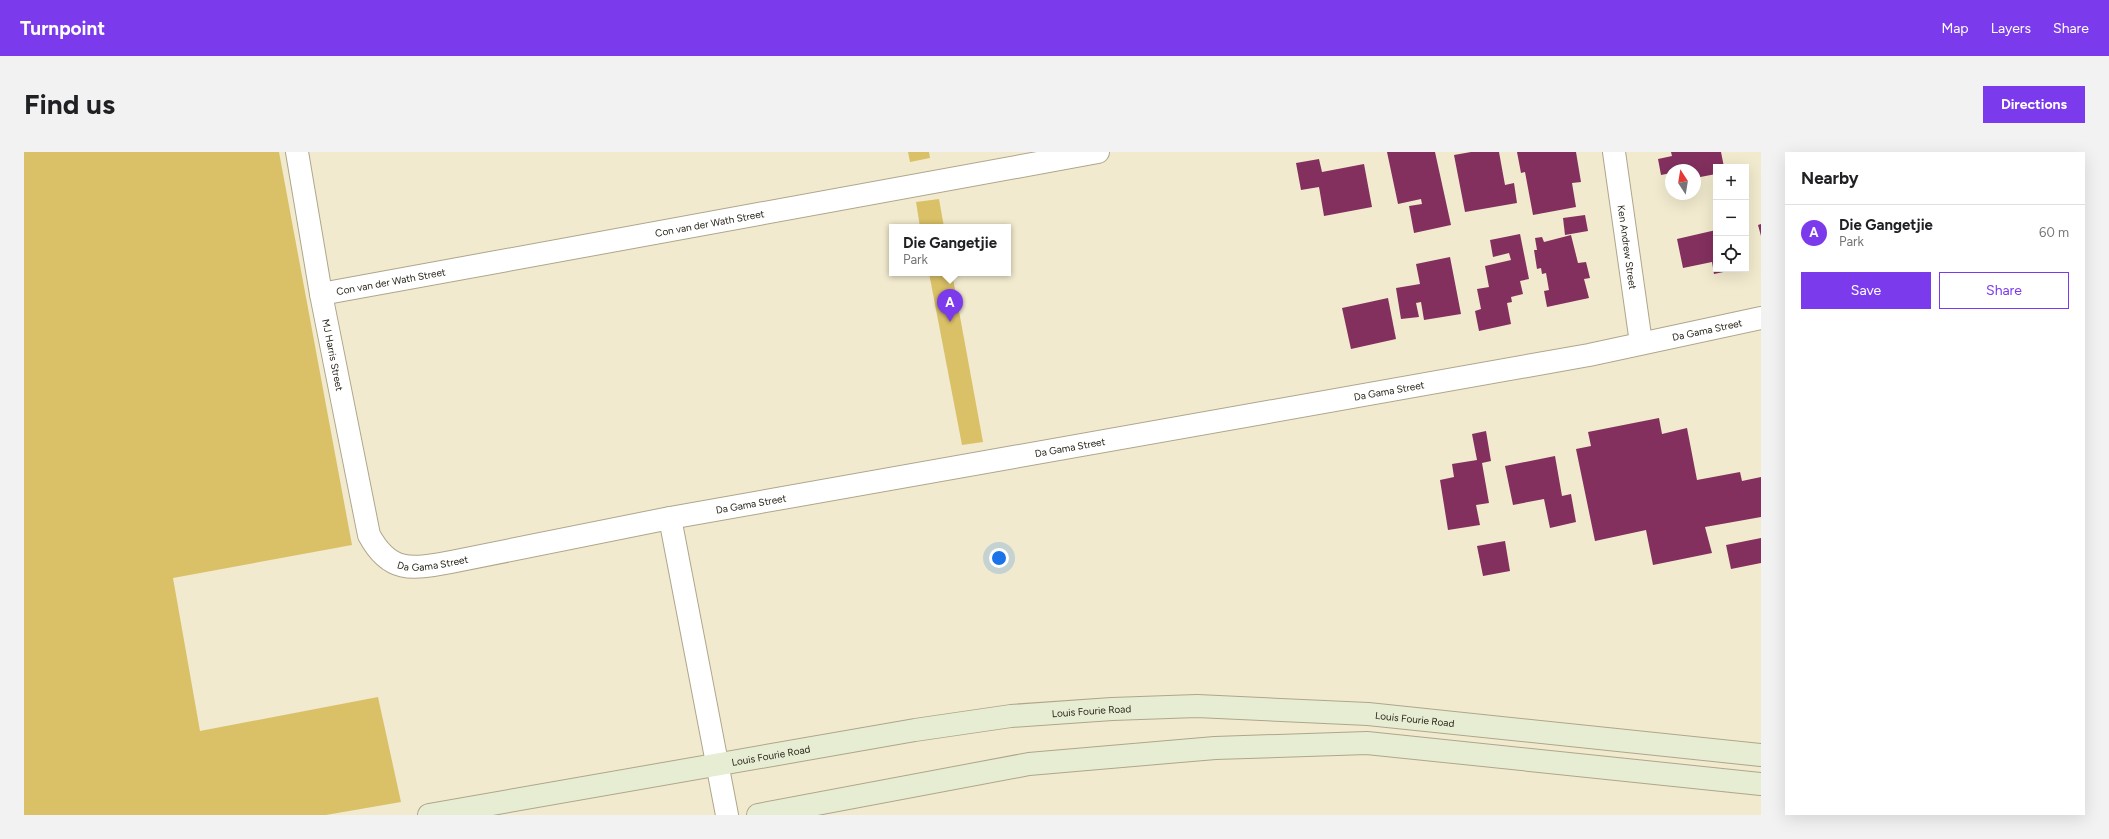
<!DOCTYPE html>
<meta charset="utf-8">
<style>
:root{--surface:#fff;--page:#f2f2f2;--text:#202124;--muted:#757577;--line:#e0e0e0;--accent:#7c3aed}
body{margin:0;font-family:Figtree,sans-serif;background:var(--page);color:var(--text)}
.controls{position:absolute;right:12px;top:12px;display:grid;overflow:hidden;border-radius:0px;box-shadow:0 4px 16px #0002}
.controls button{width:36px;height:36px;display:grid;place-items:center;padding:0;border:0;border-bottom:1px solid var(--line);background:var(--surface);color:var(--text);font:20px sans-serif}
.compass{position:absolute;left:1641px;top:12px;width:36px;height:36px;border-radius:50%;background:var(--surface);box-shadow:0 4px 16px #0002;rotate:348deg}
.you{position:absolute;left:975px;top:406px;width:14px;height:14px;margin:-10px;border:3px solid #fff;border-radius:50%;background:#1a73e8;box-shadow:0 0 0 6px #1a73e833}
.badge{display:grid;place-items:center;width:26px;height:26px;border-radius:50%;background:var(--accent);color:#fff;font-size:13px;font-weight:700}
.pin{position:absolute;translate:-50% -33px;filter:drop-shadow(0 1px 2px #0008)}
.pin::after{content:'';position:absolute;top:21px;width:14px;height:12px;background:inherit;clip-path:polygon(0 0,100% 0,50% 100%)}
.popup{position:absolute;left:865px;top:72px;width:122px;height:52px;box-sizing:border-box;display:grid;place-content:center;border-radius:0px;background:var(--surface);filter:drop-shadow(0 1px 3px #0005);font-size:13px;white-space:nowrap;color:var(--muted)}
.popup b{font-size:15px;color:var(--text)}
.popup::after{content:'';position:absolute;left:50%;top:100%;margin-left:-8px;border:8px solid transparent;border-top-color:var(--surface)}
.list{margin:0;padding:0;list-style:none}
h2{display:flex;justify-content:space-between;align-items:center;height:52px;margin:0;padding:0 16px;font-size:17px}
h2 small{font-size:13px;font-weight:400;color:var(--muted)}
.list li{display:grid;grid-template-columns:26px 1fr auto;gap:12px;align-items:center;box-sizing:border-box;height:56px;padding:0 16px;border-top:1px solid var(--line)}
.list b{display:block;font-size:15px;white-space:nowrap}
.list p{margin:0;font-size:13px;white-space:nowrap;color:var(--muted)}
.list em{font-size:13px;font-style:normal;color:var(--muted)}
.actions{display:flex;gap:8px;padding:12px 16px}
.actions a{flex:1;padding:9px 0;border:1px solid var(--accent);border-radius:0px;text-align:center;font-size:14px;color:var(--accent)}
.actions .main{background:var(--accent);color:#fff}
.icon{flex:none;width:22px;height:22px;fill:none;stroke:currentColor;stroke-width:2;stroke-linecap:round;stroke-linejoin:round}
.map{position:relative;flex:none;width:1737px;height:663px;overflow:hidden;border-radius:0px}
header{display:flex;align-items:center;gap:24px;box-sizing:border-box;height:56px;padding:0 20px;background:var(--accent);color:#fff}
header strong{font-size:19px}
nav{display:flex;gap:22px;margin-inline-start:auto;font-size:14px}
.intro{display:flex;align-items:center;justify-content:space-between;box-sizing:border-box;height:96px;padding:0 24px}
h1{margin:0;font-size:28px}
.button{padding:10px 18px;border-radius:0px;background:var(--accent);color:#fff;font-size:14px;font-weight:700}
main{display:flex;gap:24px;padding:0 24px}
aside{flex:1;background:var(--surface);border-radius:0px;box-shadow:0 4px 16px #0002}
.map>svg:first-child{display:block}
.green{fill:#dac167}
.building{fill:#83305f}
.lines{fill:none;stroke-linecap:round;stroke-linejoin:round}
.street-casing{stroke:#aea68c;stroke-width:24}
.secondary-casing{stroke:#aea68c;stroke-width:24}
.street{stroke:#fff;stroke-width:22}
.secondary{stroke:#e7edd2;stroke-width:22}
.labels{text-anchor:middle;stroke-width:4;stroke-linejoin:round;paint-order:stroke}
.street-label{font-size:10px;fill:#28251b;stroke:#f1eace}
</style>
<header>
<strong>Turnpoint</strong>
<nav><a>Map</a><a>Layers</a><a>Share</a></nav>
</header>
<div class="intro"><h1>Find us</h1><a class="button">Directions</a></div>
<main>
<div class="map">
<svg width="1737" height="663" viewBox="0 0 1737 663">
<rect width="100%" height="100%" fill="#f1eace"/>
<g class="green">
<polygon points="0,0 255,0 328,393 149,426 176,579 354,545 377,650 302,663 0,663"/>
<polygon points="884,0 905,0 906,6 886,10"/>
<polygon points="915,47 920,75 896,75 892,50"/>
<polygon points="905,121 928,121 959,290 938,293"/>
</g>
<g class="building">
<polygon points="1363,0 1411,0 1427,73 1390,81 1385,54 1398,52 1397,47 1374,52"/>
<polygon points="1447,0 1475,0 1481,33 1490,31 1493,51 1441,60 1430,3"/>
<polygon points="1493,0 1552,0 1557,30 1548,31 1552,55 1509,63 1501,20 1497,21"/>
<polygon points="1647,0 1697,0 1700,15 1692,15 1692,22 1671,26 1671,18 1647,18 1647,21 1637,23 1634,7 1648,4"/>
<polygon points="1295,7 1298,20 1340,12 1348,55 1300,64 1295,35 1277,38 1272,11"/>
<polygon points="1561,63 1564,79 1541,83 1539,66"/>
<polygon points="1737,72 1737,84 1734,73"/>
<polygon points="1692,78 1692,117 1709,118 1690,122 1688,110 1659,116 1653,87"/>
<polygon points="1496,82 1505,127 1496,129 1499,142 1487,145 1488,150 1483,151 1487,172 1455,179 1451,159 1457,157 1453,137 1465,135 1461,114 1487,108 1485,101 1469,105 1466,88"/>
<polygon points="1547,83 1554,111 1562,110 1566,126 1560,127 1565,146 1523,155 1520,139 1525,138 1522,121 1518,122 1517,116 1513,117 1510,98 1513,98 1511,86 1518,85 1520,90"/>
<polygon points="1426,105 1437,162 1400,168 1397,150 1392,151 1395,165 1377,167 1372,136 1396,132 1392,112"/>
<polygon points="1364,146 1372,187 1327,197 1318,156"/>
<polygon points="1635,266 1638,282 1663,276 1673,328 1716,320 1718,329 1737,325 1737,365 1681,375 1688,401 1629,413 1622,378 1571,389 1552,297 1567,294 1564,280"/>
<polygon points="1462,279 1467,309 1458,311 1465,351 1452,353 1456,373 1424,378 1416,328 1430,325 1428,312 1453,308 1448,282"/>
<polygon points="1531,304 1538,344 1547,342 1552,370 1526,376 1520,347 1489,353 1481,314"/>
<polygon points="1737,386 1737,411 1707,417 1702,393"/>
<polygon points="1481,389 1486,419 1459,424 1453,394"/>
</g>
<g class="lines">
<g class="street-casing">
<g id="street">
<path id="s1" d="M273,0L297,142L345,383C366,422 388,417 427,410L646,366L1565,203L1737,166"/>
<path id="s2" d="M1590,0L1617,191"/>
<path id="s3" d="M297,142L1074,0"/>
<polyline points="646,366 703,663"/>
</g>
</g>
<g class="secondary-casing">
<g id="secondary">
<path id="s4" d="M405,663L891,578L987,564L1088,557L1173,554L1344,562L1737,603"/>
<polyline points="734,663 1005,612 1191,596 1343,591 1737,632"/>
</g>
</g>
<use href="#street" class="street"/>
<use href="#secondary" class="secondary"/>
</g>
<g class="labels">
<g class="street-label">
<text dy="4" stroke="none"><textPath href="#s3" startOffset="395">Con van der Wath Street</textPath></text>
<text dy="4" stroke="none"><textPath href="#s2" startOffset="96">Ken Andrew Street</textPath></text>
<text dy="4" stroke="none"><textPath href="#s3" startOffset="71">Con van der Wath Street</textPath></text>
<text dy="4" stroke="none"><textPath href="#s1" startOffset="1763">Da Gama Street</textPath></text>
<text dy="4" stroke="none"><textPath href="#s1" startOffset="206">MJ Harris Street</textPath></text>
<text dy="4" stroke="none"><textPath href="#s1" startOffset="1439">Da Gama Street</textPath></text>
<text dy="4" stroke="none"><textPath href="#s1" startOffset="1115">Da Gama Street</textPath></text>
<text dy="4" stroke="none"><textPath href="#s1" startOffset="791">Da Gama Street</textPath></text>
<text dy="4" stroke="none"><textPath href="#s1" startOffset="467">Da Gama Street</textPath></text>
<text dy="4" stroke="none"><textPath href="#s4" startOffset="671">Louis Fourie Road</textPath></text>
<text dy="4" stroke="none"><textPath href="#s4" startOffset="995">Louis Fourie Road</textPath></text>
<text dy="4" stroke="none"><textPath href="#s4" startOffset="347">Louis Fourie Road</textPath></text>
</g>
</g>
</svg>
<div class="controls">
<button>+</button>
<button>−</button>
<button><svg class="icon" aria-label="locate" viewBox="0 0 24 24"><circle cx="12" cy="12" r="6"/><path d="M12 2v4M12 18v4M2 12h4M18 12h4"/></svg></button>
</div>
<svg class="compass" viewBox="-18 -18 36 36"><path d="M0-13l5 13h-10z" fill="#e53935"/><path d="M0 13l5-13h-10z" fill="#757577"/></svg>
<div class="you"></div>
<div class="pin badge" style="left:926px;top:170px">A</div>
<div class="popup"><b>Die Gangetjie</b>Park</div>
</div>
<aside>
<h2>Nearby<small></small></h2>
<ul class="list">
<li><span class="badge">A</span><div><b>Die Gangetjie</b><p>Park</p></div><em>60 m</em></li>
</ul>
<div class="actions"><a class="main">Save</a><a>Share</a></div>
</aside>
</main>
